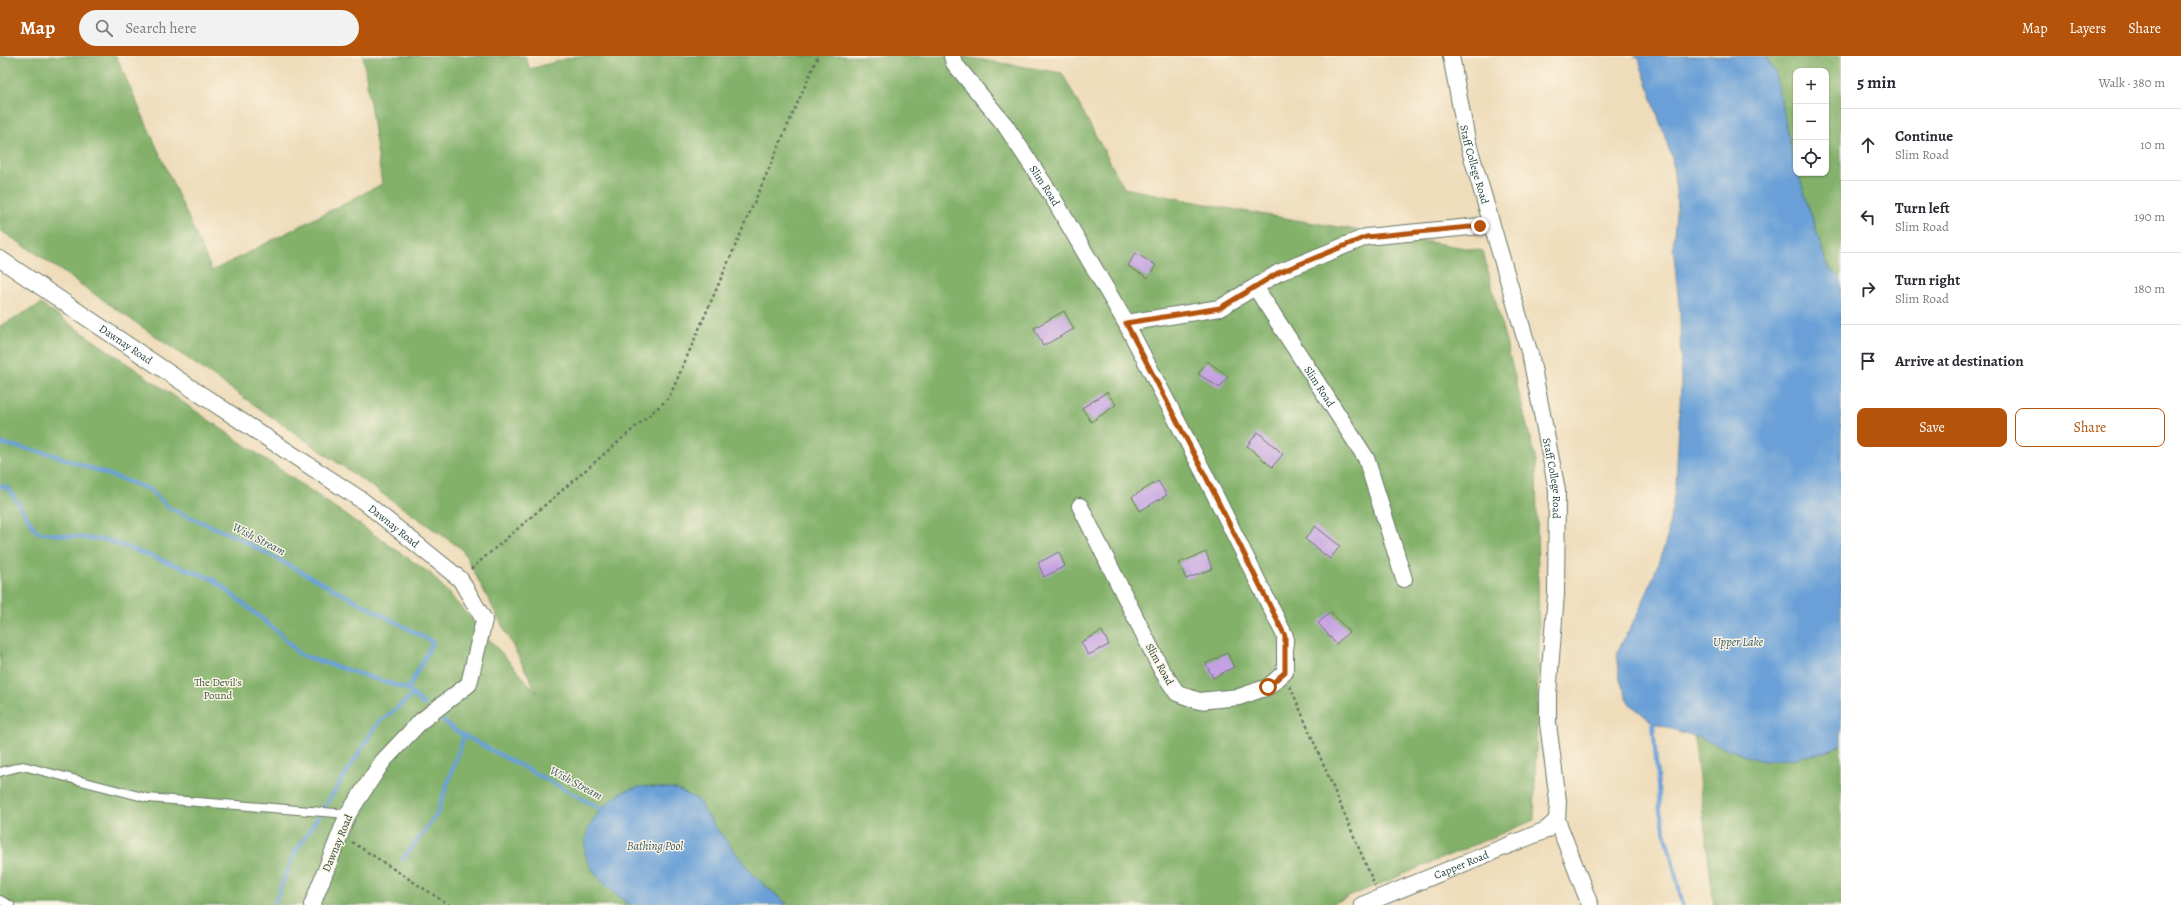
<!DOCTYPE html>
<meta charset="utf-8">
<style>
:root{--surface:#fff;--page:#f2f2f3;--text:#2b2b33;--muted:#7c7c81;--line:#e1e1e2;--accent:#b45309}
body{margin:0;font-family:Alegreya,serif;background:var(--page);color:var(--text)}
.controls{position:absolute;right:12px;top:12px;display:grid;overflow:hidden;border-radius:8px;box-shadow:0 1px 3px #0004}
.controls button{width:36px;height:36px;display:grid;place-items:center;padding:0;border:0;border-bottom:1px solid var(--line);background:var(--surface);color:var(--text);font:20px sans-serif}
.stop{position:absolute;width:12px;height:12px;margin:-9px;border:3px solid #b45309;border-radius:50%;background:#fff}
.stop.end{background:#b45309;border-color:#fff;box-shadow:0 1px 4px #0008}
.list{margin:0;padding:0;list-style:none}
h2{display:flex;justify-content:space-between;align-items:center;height:52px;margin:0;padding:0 16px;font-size:17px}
h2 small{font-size:13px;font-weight:400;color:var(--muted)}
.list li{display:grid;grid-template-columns:26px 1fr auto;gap:12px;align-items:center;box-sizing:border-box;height:72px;padding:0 16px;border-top:1px solid var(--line)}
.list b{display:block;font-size:15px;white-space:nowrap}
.list p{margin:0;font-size:13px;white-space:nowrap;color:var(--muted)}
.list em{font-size:13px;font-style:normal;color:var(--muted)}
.actions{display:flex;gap:8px;padding:12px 16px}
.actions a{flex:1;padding:9px 0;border:1px solid var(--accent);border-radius:8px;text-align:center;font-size:14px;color:var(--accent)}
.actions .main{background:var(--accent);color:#fff}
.icon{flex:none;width:22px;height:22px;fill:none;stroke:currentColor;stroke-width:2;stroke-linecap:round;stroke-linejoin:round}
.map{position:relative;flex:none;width:1841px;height:849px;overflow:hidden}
header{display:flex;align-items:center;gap:24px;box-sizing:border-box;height:56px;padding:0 20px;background:var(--accent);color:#fff}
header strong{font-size:19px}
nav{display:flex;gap:22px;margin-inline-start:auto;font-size:14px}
.search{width:280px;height:36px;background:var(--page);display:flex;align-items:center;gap:10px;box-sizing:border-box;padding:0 14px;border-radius:22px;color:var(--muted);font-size:15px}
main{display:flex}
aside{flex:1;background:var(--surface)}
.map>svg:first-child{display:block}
.forest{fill:#83b16a;stroke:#51774f}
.water{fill:#6aa0d7;stroke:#446e86}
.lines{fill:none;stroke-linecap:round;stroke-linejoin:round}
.stream{stroke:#6aa0d7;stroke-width:4}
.building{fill:#c4a1e2}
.service-casing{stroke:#677563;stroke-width:10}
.minor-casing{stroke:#677563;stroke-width:18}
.path{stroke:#677563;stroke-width:2.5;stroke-dasharray:3 3;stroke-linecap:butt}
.service{stroke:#fff;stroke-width:8}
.minor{stroke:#fff;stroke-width:16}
.route{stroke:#b45309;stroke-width:5}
.labels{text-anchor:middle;stroke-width:3;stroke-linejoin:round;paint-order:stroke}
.street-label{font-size:11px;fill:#1f3d34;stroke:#fcf5e5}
.park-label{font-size:11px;fill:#3a5a42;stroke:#fcf5e5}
.water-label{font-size:12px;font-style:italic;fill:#365b65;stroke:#fcf5e5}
</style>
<header>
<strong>Map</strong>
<div class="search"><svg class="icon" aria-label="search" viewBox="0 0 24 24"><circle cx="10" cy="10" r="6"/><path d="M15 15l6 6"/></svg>Search here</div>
<nav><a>Map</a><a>Layers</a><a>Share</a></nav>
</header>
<main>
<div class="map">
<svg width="1841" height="849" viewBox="0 0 1841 849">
<rect width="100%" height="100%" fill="#fcf5e5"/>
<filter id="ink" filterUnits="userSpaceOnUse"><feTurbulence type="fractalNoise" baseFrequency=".025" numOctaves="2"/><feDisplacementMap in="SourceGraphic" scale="8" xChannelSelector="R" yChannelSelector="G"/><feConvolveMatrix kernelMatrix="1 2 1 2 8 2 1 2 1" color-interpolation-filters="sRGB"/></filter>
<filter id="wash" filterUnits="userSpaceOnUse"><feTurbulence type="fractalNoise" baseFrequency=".012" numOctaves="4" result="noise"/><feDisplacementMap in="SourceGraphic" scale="16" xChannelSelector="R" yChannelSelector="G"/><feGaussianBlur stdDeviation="0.9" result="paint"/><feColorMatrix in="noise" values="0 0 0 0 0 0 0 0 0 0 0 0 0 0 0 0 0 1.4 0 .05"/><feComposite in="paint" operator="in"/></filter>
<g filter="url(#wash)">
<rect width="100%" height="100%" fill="#eedcba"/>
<g class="forest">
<polygon points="0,0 116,0 212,215 382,128 363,0 525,0 530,13 576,0 958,0 1062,17 1124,132 1242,155 1483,195 1536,405 1539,587 1534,764 1329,849 788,849 755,821 713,768 697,743 675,733 652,731 635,732 620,737 605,828 629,849 0,849 0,270 41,248 431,518 538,638 462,493 34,196 0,174"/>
<path d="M1766,0H1841V222L1828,212L1798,117H1826V15H1796V110C1784,74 1783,34 1766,0Z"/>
<polygon points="1694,680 1746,700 1822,697 1841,689 1841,849 1714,849"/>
</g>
<g class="water">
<polygon points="1634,0 1766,0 1775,17 1796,117 1798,117 1828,212 1841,222 1841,689 1822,697 1790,703 1763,705 1746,700 1694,680 1653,667 1629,647 1620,624 1617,596 1638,557 1653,522 1667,482 1676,428 1681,328 1680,258 1673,191 1677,144 1672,102 1639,4"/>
<path d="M652,731L675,733L697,743L713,768L755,821L788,849H629C614,836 588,818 585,795C582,768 609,739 634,732C640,730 647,731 652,731Z"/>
</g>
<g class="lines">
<g class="stream">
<polyline points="0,387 51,398 149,433 169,452 236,481 433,586 408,633"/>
<polyline points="0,430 8,432 37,476 110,485 213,523 277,575 300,599 408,633"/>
<polyline points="408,633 424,649"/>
<polyline points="442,664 456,675 605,755"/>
<polyline points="1653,667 1660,755 1683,849"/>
<polyline points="402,804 437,758 464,680"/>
<polyline points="274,849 293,800 378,667 413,639"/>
</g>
</g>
<g id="blocks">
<g class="building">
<polygon points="1135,197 1156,209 1148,222 1128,210"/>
<polygon points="1064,255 1074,273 1043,290 1034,272"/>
<polygon points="1207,305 1228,320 1220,332 1198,318"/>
<polygon points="1107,336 1116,349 1091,366 1082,352"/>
<polygon points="1258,376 1283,398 1272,411 1247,390"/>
<polygon points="1158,425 1167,439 1140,455 1132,441"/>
<polygon points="1315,470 1340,490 1330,503 1305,483"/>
<polygon points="1059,496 1065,510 1044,521 1038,507"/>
<polygon points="1206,496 1212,513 1186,523 1179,507"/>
<polygon points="1331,556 1349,576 1336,588 1318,567"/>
<polygon points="1102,575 1109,589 1088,599 1081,586"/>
<polygon points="1227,597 1234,611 1213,622 1206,608"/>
</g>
</g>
</g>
<g filter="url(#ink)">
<use href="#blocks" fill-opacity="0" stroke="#677563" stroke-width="1"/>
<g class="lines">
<g class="service-casing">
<g id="service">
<polyline points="0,716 23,710 147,742 348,758"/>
<polyline points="0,844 10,849"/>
</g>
</g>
<g class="minor-casing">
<g id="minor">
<path id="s1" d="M952,0L954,7L1005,69L1052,140L1126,267L1204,417L1285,580V616L1268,631L1239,641L1199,645L1177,637L1161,613L1080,450"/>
<path id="s2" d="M1451,0L1467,84L1531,302L1557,434L1556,538L1548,639V668L1558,745L1557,764L1590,849"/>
<path id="s3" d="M0,203L194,334L363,445L460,523L484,564L469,628L421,665L383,705L348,758L312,849"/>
<path id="s4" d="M1256,232L1366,402L1404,523"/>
<polyline points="1126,267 1220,252 1278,217 1366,181 1491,169"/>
<path id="s5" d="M1362,849L1546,774L1557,764"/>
</g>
</g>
<g class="path">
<polyline points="471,513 669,342 818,0"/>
<polyline points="1290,630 1375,830"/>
<polyline points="352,786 449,849"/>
</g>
<use href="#service" class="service"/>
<use href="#minor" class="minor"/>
</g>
</g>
<g class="lines" filter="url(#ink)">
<polyline class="route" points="1268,631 1285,616 1285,580 1204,417 1126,267 1220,252 1278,217 1366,181 1480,170"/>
</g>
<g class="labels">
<g class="street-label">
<text dy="4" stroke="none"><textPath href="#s2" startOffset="111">Staff College Road</textPath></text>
<text dy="4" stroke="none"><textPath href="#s1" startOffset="160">Slim Road</textPath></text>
<text dy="4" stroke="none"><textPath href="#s3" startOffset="152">Dawnay Road</textPath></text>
<text dy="4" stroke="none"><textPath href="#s4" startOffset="117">Slim Road</textPath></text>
<text dy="4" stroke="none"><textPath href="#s2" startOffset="435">Staff College Road</textPath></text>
<text dy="4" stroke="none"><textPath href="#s3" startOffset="476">Dawnay Road</textPath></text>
<text transform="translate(1160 608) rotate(61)" y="4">Slim Road</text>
<text transform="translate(337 787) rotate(-67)" y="4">Dawnay Road</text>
<text dy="4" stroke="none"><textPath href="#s5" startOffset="107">Capper Road</textPath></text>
</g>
<g class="park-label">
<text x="218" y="630">The Devil's<tspan x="218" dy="13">Pound</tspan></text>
</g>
<g class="water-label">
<text transform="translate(259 483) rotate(27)" y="4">Wish Stream</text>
<text x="1738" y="590">Upper Lake</text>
<text transform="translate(576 727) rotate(28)" y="4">Wish Stream</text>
<text x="655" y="794">Bathing Pool</text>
</g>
</g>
</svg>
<div class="controls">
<button>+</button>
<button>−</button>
<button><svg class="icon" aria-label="locate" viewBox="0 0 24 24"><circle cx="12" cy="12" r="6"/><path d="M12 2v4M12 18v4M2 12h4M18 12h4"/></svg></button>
</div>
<div class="stop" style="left:1268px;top:631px"></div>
<div class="stop end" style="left:1480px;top:170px"></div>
</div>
<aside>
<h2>5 min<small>Walk · 380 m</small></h2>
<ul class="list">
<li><svg class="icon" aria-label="ahead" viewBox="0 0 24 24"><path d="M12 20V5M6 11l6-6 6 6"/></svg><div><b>Continue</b><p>Slim Road</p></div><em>10 m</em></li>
<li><svg class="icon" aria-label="left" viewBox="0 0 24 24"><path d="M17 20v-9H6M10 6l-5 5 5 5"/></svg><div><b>Turn left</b><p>Slim Road</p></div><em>190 m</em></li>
<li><svg class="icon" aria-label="right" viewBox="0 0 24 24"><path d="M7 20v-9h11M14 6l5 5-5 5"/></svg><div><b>Turn right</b><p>Slim Road</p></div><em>180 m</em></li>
<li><svg class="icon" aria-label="arrive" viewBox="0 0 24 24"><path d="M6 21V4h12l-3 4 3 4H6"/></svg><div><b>Arrive at destination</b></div></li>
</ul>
<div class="actions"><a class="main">Save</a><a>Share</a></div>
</aside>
</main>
